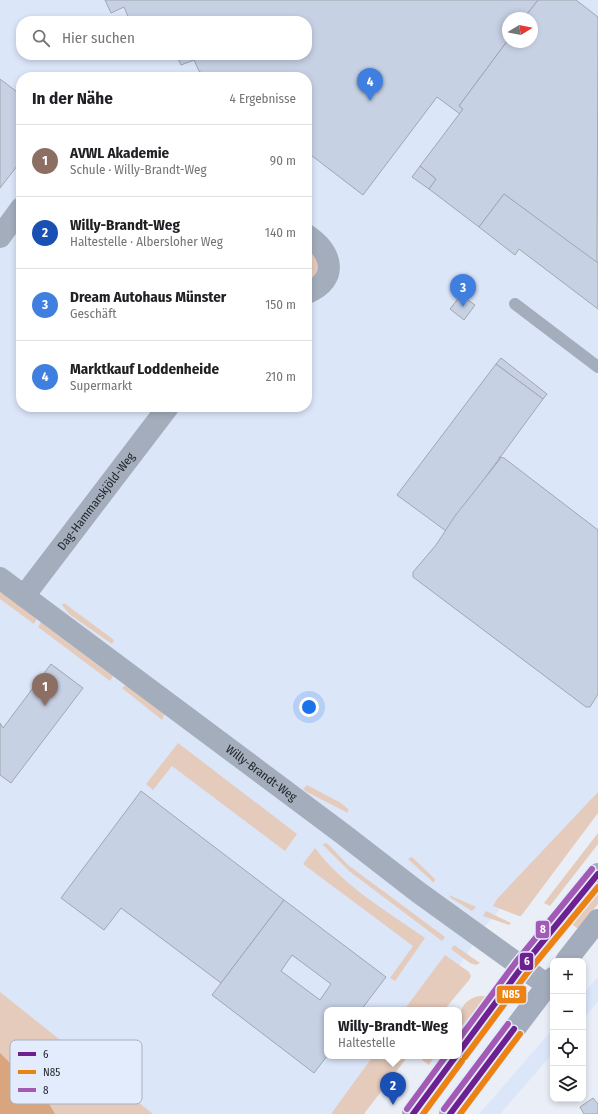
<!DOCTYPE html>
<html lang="de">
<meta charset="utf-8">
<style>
:root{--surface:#fff;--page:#f6f6f6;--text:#202124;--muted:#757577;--line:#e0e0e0;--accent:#ea580c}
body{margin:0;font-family:"Fira Sans Condensed",sans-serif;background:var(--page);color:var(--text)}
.controls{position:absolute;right:12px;bottom:12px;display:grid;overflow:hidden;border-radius:8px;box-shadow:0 2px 6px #0003}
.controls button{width:36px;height:36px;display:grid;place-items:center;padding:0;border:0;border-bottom:1px solid var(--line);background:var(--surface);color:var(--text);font:20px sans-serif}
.compass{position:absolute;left:502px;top:12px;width:36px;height:36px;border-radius:50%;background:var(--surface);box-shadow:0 2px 6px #0003;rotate:80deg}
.you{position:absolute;left:309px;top:707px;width:14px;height:14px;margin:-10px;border:3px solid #fff;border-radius:50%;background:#1a73e8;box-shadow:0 0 0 6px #1a73e833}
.badge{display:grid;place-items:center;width:26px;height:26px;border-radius:50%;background:var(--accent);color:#fff;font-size:13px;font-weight:700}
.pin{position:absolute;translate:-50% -33px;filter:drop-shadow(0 1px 2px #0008)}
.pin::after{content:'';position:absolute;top:21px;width:14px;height:12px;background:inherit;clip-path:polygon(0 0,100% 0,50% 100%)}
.popup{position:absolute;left:324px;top:1007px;width:138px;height:52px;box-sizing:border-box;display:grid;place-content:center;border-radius:8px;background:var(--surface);filter:drop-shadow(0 1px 3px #0005);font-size:13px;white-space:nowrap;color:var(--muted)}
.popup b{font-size:15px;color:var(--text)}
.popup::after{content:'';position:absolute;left:50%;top:100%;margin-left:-8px;border:8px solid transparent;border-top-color:var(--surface)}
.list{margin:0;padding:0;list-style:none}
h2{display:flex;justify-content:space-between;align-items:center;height:52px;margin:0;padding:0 16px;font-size:17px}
h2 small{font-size:13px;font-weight:400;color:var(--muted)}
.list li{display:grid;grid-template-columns:26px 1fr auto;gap:12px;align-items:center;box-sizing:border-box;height:72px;padding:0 16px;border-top:1px solid var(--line)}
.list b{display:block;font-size:15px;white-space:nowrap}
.list p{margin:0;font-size:13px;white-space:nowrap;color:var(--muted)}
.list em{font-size:13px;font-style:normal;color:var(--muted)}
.icon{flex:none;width:22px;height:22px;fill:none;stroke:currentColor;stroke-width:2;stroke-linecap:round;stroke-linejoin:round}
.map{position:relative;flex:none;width:598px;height:1114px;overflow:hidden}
.search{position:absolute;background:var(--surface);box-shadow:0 2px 6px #0003;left:16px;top:16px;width:296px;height:44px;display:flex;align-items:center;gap:10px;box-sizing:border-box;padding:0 14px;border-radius:16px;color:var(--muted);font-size:15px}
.panel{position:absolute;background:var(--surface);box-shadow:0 2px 6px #0003;left:16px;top:72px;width:296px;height:340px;border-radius:16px}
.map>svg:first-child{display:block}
.built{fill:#dce6f9;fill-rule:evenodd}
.green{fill:#e5cbbc}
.water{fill:#d8a57f}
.building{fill:#c7d1e4;stroke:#a2a6ad;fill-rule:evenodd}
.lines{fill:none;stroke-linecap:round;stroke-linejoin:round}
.lane{stroke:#a4adbc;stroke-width:12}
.street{stroke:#a4adbc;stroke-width:22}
.secondary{stroke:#a3acbc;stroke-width:22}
.bus-1-casing{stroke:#e3ecfd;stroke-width:9}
.bus-2-casing{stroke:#e3ecfd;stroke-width:9}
.bus-3-casing{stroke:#e3ecfd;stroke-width:9}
.bus-1{stroke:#6d2190;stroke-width:6}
.bus-2{stroke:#eb8213;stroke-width:6}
.bus-3{stroke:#a25ab4;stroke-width:6}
.labels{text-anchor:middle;stroke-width:3;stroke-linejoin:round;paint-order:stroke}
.street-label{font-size:12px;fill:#1d2128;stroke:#e3ecfd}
.key{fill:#e3ecfd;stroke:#a8afbd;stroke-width:1}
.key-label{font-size:11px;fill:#1d2128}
.line-badge{stroke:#e3ecfd;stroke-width:1.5}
.badge-label{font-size:11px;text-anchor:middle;font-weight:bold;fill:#fff}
</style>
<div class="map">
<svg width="598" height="1114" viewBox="0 0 598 1114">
<rect width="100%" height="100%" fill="#e9eef7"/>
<g class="built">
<path d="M0,0H598V797L486,925L430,1010H327V1056H399L361,1114H0ZM508,18H532V42H508ZM21,21H307V55H21ZM21,77H307V407H21Z"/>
<polygon points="598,977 598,1001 583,1019 583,994"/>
<polygon points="553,1029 553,1053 500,1114 479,1114"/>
</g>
<g class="green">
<polygon points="307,253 314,254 318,259 318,274 307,281"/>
<polygon points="0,590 37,618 34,624 0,599"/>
<polygon points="64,603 114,640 112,644 69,614 62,605"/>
<polygon points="41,622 113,676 110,681 38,627"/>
<polygon points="126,685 165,713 162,720 122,688"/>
<polygon points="178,743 297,834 285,851 172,766 153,790 146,784"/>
<polygon points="307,785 341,803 348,809 348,813 307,792 303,789"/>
<polygon points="598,792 598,813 521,916 519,916 493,906 497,899"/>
<polygon points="598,833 598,844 550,906 544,903"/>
<polygon points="324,843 328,844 348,865 445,937 442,941 349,871 323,845"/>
<path d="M315,848C343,886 387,911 425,938L395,981L390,978L413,946L303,864Z"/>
<polygon points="412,857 435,879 434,883 408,859"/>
<polygon points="598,891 598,904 578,929 572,924"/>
<polygon points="449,895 476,907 472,911 451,898"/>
<polygon points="486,911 511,923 509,925 483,916"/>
<polygon points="454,945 480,963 476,965 470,963 451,949"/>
<polygon points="445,955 469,972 471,976 469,980 444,1010 404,1010"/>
<polygon points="0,992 153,1114 0,1114"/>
<path d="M479,996H489L459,1029C459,1013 461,1000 479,996Z"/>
<polygon points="373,1056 408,1056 364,1114 331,1114"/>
<polygon points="425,1056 435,1056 429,1065 422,1060"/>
</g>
<polygon class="water" points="0,1053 47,1100 55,1114 0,1114"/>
<g class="building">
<polygon points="105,0 538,0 524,18 508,18 508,40 459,106 463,109 460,114 437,97 363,195 307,152 307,77 207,77 199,71 194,60 181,65 176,55 307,55 307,21 130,21 124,7 111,13"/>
<polygon points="538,0 576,0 598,17 597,264 504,194 479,227 429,189 436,179 420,166 463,109 459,106 508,40 508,42 532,42 532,18 524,18"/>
<polygon points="0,79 21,95 21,161 0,188"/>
<polygon points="420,166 436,179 429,189 412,177"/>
<polygon points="504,194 598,263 598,309 519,249 515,255 479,227"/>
<polygon points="461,295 475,305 464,320 450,309"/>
<polygon points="501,358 547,394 543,399 496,364"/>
<polygon points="496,364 543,399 446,531 397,495"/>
<polygon points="499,457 504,458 598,530 598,694 590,707 586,707 413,577 413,572 436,545 455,516 500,459"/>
<polygon points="51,664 83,688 11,783 0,775 0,723 3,728"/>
<polygon points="141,791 284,900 221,983 121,908 104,930 61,898"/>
<path d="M284,900L386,977L361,1010H327V1056L314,1073L212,995ZM292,955L331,984L320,1000L281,971Z"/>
<polygon points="593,1098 598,1104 598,1114 584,1114 580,1107"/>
</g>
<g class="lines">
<polyline class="lane" points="515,304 598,367"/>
<g class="street">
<path d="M307,235C332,252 340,279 307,293"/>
<polyline points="0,237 21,208"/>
<path id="s1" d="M0,578L343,834L418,892L547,985"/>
<path id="s2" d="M24,596L168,407"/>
</g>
<g class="secondary">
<polyline points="566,961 598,920"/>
<polyline points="459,1052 522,967 598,874"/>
<polyline points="413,1114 456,1056"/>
<polyline points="450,1114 553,978"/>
</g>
<g class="bus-1-casing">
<g id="bus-1">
<polyline points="459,1052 522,967 598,874"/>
<polyline points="413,1114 456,1056"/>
<polyline points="450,1114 514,1029"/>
</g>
</g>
<g class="bus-2-casing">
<g id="bus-2">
<polyline points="465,1057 528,972 598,887"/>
<polyline points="423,1114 462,1061"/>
<polyline points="460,1114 520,1034"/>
</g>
</g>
<g class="bus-3-casing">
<g id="bus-3">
<polyline points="459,1039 516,962 592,869"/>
<polyline points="407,1109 446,1056"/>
<polyline points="444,1109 508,1024"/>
</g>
</g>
<use href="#bus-1" class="bus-1"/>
<use href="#bus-2" class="bus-2"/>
<use href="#bus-3" class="bus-3"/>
</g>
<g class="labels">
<g class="street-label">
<text dy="4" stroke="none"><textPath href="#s2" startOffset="119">Dag-Hammarskjöld-Weg</textPath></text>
<text dy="4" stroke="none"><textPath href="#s1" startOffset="326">Willy-Brandt-Weg</textPath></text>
</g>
</g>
<rect x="10" y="1040" width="132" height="64" rx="6" class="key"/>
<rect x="18" y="1052" width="18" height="4" fill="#6d2190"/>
<rect x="18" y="1070" width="18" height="4" fill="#eb8213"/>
<rect x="18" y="1088" width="18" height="4" fill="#a25ab4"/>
<g class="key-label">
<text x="43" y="1058">6</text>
<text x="43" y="1076">N85</text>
<text x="43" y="1094">8</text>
</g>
<g class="line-badge">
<rect x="535" y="920" width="15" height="19" rx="4" fill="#a25ab4"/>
<rect x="519" y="952" width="15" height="19" rx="4" fill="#6d2190"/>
<rect x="496" y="985" width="31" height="19" rx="4" fill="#eb8213"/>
</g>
<g class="badge-label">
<text x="543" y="933">8</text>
<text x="527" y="965">6</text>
<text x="511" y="998">N85</text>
</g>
</svg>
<div class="controls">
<button>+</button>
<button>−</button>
<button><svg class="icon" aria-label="locate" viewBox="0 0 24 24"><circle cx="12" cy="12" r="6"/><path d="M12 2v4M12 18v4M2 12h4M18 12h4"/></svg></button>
<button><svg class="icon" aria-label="layers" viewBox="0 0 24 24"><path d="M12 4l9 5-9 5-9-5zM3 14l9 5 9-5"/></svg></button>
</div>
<svg class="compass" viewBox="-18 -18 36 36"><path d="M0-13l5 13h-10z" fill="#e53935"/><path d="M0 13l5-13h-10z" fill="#757577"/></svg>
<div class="you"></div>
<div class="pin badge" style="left:45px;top:706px;background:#8d6e63">1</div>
<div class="pin badge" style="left:393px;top:1105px;background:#1a4fb4">2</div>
<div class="popup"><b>Willy-Brandt-Weg</b>Haltestelle</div>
<div class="pin badge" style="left:463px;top:307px;background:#3f7fe0">3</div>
<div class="pin badge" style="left:370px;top:101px;background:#3f7fe0">4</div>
<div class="search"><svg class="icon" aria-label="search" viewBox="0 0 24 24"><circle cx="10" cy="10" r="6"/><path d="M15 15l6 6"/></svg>Hier suchen</div>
<section class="panel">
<h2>In der Nähe<small>4 Ergebnisse</small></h2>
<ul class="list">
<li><span class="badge" style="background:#8d6e63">1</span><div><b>AVWL Akademie</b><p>Schule · Willy-Brandt-Weg</p></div><em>90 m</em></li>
<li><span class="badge" style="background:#1a4fb4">2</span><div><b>Willy-Brandt-Weg</b><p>Haltestelle · Albersloher Weg</p></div><em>140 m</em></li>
<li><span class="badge" style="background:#3f7fe0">3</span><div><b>Dream Autohaus Münster</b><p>Geschäft</p></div><em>150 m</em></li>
<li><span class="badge" style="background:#3f7fe0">4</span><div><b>Marktkauf Loddenheide</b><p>Supermarkt</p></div><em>210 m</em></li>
</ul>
</section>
</div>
